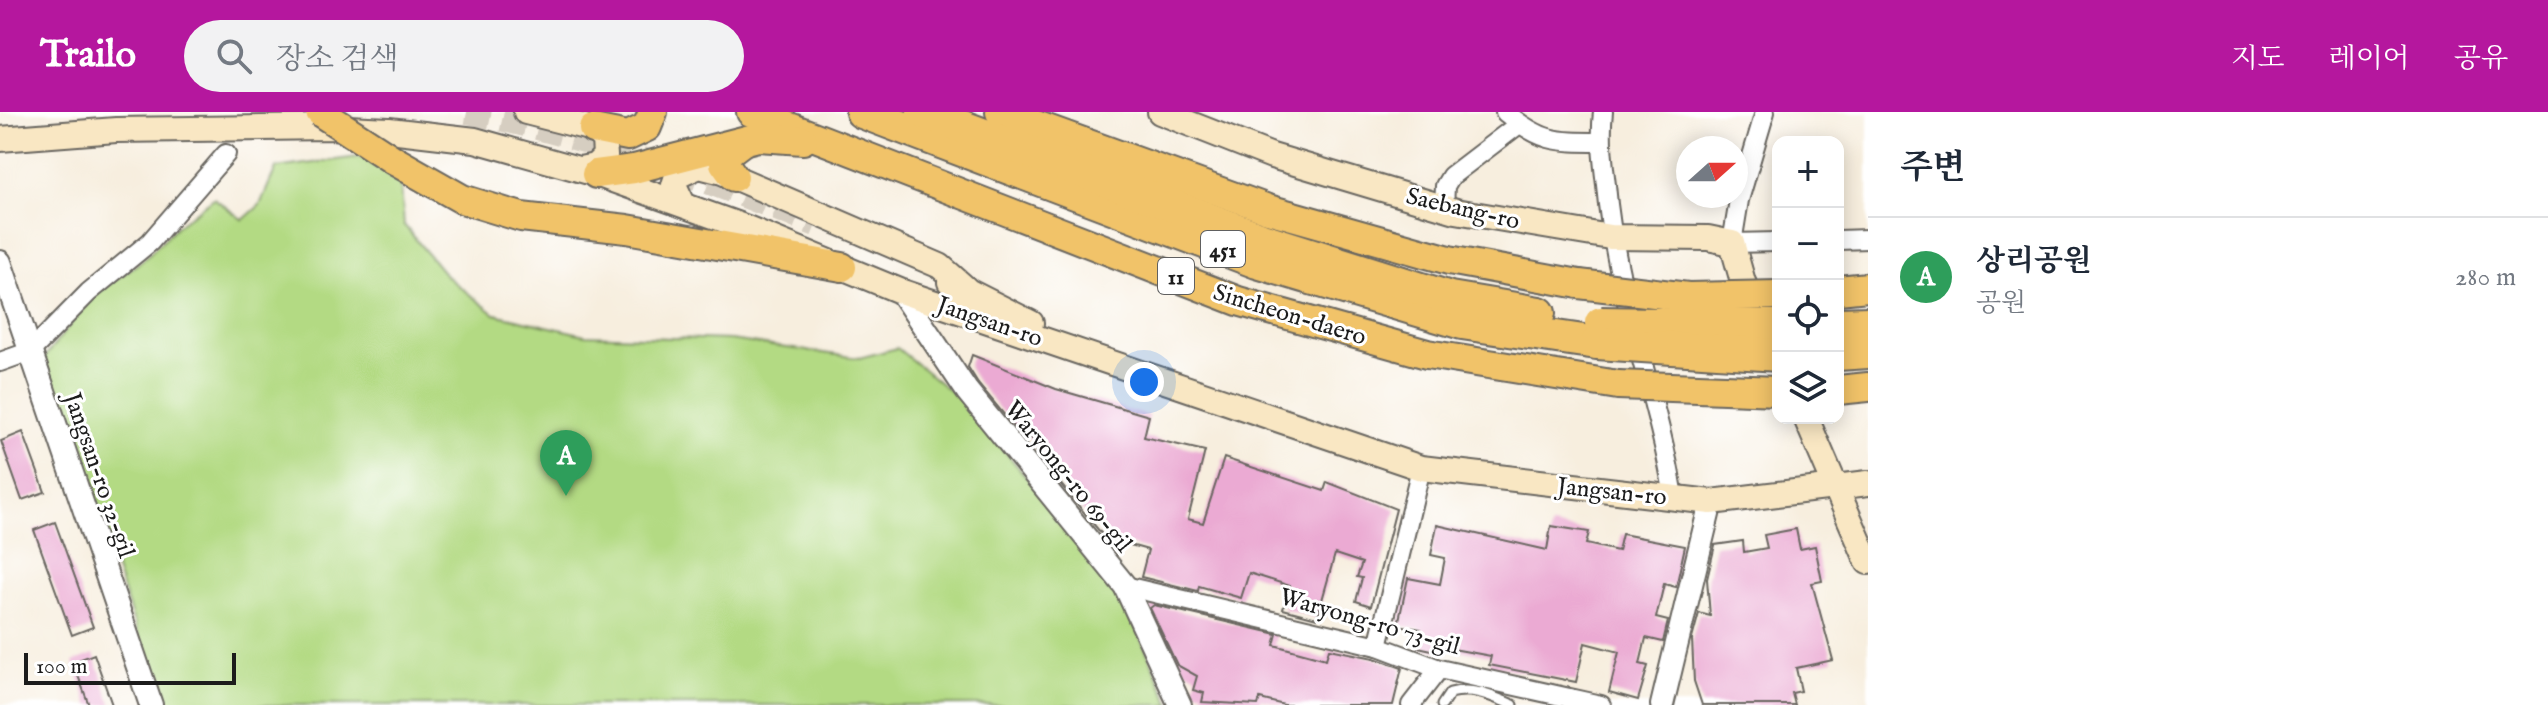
<!DOCTYPE html>
<html lang="ko">
<meta charset="utf-8">
<style>
:root{--surface:#fff;--page:#f2f2f3;--text:#1f2937;--muted:#747a83;--line:#e0e1e3;--accent:#b5179e}
body{margin:0;font-family:"IM FELL English","Noto Serif KR",serif;background:var(--page);color:var(--text)}
.controls{position:absolute;right:24px;top:24px;display:grid;overflow:hidden;border-radius:16px;box-shadow:0 4px 20px #0003}
.controls button{width:72px;height:72px;display:grid;place-items:center;padding:0;border:0;border-bottom:2px solid var(--line);background:var(--surface);color:var(--text);font:40px sans-serif}
.compass{position:absolute;left:1676px;top:24px;width:72px;height:72px;border-radius:50%;background:var(--surface);box-shadow:0 4px 20px #0003;rotate:69deg}
.scale{position:absolute;left:24px;bottom:20px;width:212px;box-sizing:border-box;padding-left:8px;border:4px solid #1c1c1c;border-top:0;font-size:22px;line-height:28px;white-space:nowrap;color:#1c1c1c;-webkit-text-stroke:6px #fff;paint-order:stroke}
.you{position:absolute;left:1144px;top:270px;width:28px;height:28px;margin:-20px;border:6px solid #fff;border-radius:50%;background:#1a73e8;box-shadow:0 0 0 12px #1a73e833}
.badge{display:grid;place-items:center;width:52px;height:52px;border-radius:50%;background:var(--accent);color:#fff;font-size:26px;font-weight:700}
.pin{position:absolute;translate:-50% -66px;filter:drop-shadow(0 2px 4px #0008)}
.pin::after{content:'';position:absolute;top:42px;width:28px;height:24px;background:inherit;clip-path:polygon(0 0,100% 0,50% 100%)}
.list{margin:0;padding:0;list-style:none}
h2{display:flex;justify-content:space-between;align-items:center;height:104px;margin:0;padding:0 32px;font-size:34px}
h2 small{font-size:26px;font-weight:400;color:var(--muted)}
.list li{display:grid;grid-template-columns:52px 1fr auto;gap:24px;align-items:center;box-sizing:border-box;height:120px;padding:0 32px;border-top:2px solid var(--line)}
.list b{display:block;font-size:30px;white-space:nowrap}
.list p{margin:0;font-size:26px;white-space:nowrap;color:var(--muted)}
.list em{font-size:26px;font-style:normal;color:var(--muted)}
.icon{flex:none;width:44px;height:44px;fill:none;stroke:currentColor;stroke-width:2;stroke-linecap:round;stroke-linejoin:round}
.map{position:relative;flex:none;width:1868px;height:593px;overflow:hidden}
header{display:flex;align-items:center;gap:48px;box-sizing:border-box;height:112px;padding:0 40px;background:var(--accent);color:#fff}
header strong{font-size:38px}
nav{display:flex;gap:44px;margin-inline-start:auto;font-size:28px}
.search{width:560px;height:72px;background:var(--page);display:flex;align-items:center;gap:20px;box-sizing:border-box;padding:0 28px;border-radius:44px;color:var(--muted);font-size:30px}
main{display:flex}
aside{flex:1;background:var(--surface)}
.map>svg:first-child{display:block}
.green{fill:#b3da83;stroke:#687b50;stroke-width:2}
.building{fill:#ebaad3}
.lines{fill:none;stroke-linecap:round;stroke-linejoin:round}
.secondary-tunnel{stroke:#d6cec1;stroke-width:24;stroke-dasharray:24 12;stroke-linecap:butt}
.service-casing{stroke:#696660;stroke-width:13}
.minor-casing{stroke:#696660;stroke-width:22}
.tertiary-casing{stroke:#696660;stroke-width:26}
.secondary-casing{stroke:#696660;stroke-width:28}
.trunk-casing{stroke:#696660;stroke-width:32}
.motorway-casing{stroke:#696660;stroke-width:36}
.service{stroke:#fff;stroke-width:9}
.minor{stroke:#fff;stroke-width:18}
.tertiary{stroke:#fff;stroke-width:22}
.secondary{stroke:#f9e7c3;stroke-width:24}
.trunk{stroke:#f1c369;stroke-width:28}
.motorway{stroke:#f1c369;stroke-width:32}
.trunk-bridge-casing{stroke:#696660;stroke-width:32;stroke-linecap:butt}
.motorway-bridge-casing{stroke:#696660;stroke-width:36;stroke-linecap:butt}
.trunk-bridge{stroke:#f1c369;stroke-width:28}
.motorway-bridge{stroke:#f1c369;stroke-width:32}
.labels{text-anchor:middle;stroke-width:6;stroke-linejoin:round;paint-order:stroke}
.shield{fill:#fff;stroke:#606060;stroke-width:2}
.shield-label{font-size:22px;font-weight:bold;fill:#1c1c1c}
.street-label{font-size:24px;fill:#1c1c1c;stroke:#fff}
</style>
<header>
<strong>Trailo</strong>
<div class="search"><svg class="icon" aria-label="search" viewBox="0 0 24 24"><circle cx="10" cy="10" r="6"/><path d="M15 15l6 6"/></svg>장소 검색</div>
<nav><a>지도</a><a>레이어</a><a>공유</a></nav>
</header>
<main>
<div class="map">
<svg width="1868" height="593" viewBox="0 0 1868 593">
<rect width="100%" height="100%" fill="#fff"/>
<filter id="ink" filterUnits="userSpaceOnUse"><feTurbulence type="fractalNoise" baseFrequency=".0125" numOctaves="2"/><feDisplacementMap in="SourceGraphic" scale="16" xChannelSelector="R" yChannelSelector="G"/><feConvolveMatrix kernelMatrix="1 2 1 2 8 2 1 2 1" color-interpolation-filters="sRGB"/></filter>
<filter id="wash" filterUnits="userSpaceOnUse"><feTurbulence type="fractalNoise" baseFrequency=".006" numOctaves="4" result="noise"/><feDisplacementMap in="SourceGraphic" scale="32" xChannelSelector="R" yChannelSelector="G"/><feGaussianBlur stdDeviation="1.8" result="paint"/><feColorMatrix in="noise" values="0 0 0 0 0 0 0 0 0 0 0 0 0 0 0 0 0 1.4 0 .05"/><feComposite in="paint" operator="in"/></filter>
<g filter="url(#wash)">
<rect width="100%" height="100%" fill="#f7eede"/>
<polygon class="green" points="404,39 401,74 404,113 446,164 495,202 585,223 730,228 859,246 897,236 966,292 1118,476 1171,593 162,593 44,246 91,186 144,147 180,111 214,86 243,108 260,93 276,56"/>
<g id="blocks">
<g class="building">
<polygon points="972,243 1056,277 1149,304 1144,325 1205,339 1188,407 1203,411 1224,346 1324,379 1327,370 1396,397 1371,494 1356,489 1362,466 1357,465 1362,451 1335,442 1317,506 1283,497 1290,474 1249,461 1241,486 1199,474 1198,479 1141,465 1148,438 1105,426 1036,342 1040,330 1020,322 978,271 968,255"/>
<polygon points="23,320 45,380 22,388 1,329"/>
<polygon points="55,410 93,515 72,523 34,418"/>
<polygon points="1437,413 1547,438 1551,414 1589,420 1586,432 1618,439 1622,422 1685,434 1676,475 1664,472 1656,506 1668,509 1663,530 1646,526 1640,552 1648,554 1638,588 1609,580 1619,540 1585,531 1576,570 1489,553 1491,544 1442,535 1441,540 1418,535 1421,517 1398,513 1408,466 1440,472 1445,446 1431,443"/>
<polygon points="1796,417 1800,437 1815,434 1822,469 1812,471 1833,548 1796,556 1801,579 1792,581 1795,593 1702,593 1694,569 1692,527 1699,501 1710,504 1707,467 1715,433 1743,429 1744,440 1767,436 1764,423"/>
<polygon points="1154,493 1277,522 1274,533 1326,547 1329,537 1374,546 1402,556 1393,593 1284,593 1260,587 1258,593 1202,590 1204,581 1193,578 1197,564 1177,553 1150,496"/>
<polygon points="94,542 112,593 89,593 73,550"/>
</g>
</g>
</g>
<g filter="url(#ink)">
<use href="#blocks" fill-opacity="0" stroke="#696660" stroke-width="2"/>
<g class="lines">
<path class="secondary-tunnel" d="M467,0C588,24 703,66 816,113"/>
<g class="service-casing">
<path id="service" d="M1442,593L1450,581C1474,575 1491,584 1513,593"/>
</g>
<g class="minor-casing">
<g id="minor">
<path d="M1505,0C1541,30 1555,30 1601,30"/>
<path d="M1603,0C1600,25 1603,49 1606,73C1615,180 1657,280 1674,385"/>
<polyline points="1765,0 1739,88 1732,131 1778,130"/>
<polyline points="1444,96 1445,74 1451,64 1519,12"/>
<polyline points="1838,128 1868,127"/>
<polyline points="0,250 31,239 89,180 150,130 226,42"/>
<polyline points="1125,474 1378,534 1439,557 1601,593"/>
<polyline points="1378,534 1421,356"/>
<polyline points="1411,593 1439,557"/>
</g>
</g>
<g class="tertiary-casing">
<g id="tertiary">
<polyline points="0,150 151,593"/>
<polyline points="900,179 967,279 1125,474 1180,593"/>
<polyline points="1662,593 1711,390"/>
</g>
</g>
<g class="secondary-casing">
<g id="secondary">
<polyline points="526,0 593,17 604,27 605,44 595,54 580,57"/>
<polyline points="1160,0 1272,44 1456,99 1610,125 1708,126 1732,131 1743,170 1757,200"/>
<polyline points="0,27 116,18 327,15 389,18 475,28 596,62 747,116 900,179 1421,356 1711,390 1868,371"/>
<polyline points="683,92 674,73 677,64 699,54 722,60 940,154 965,176"/>
<polyline points="950,170 1031,211"/>
<polyline points="1806,306 1868,450"/>
</g>
</g>
<g class="trunk-casing">
<g id="trunk">
<polyline points="751,0 1238,189 1427,242 1618,273"/>
<polyline points="1000,0 1268,97 1449,148 1579,172"/>
<polyline points="593,17 628,24 647,15 653,0"/>
<polyline points="395,49 462,87 521,105 627,117 842,155"/>
<polyline points="596,62 634,57 758,25 803,28"/>
<polyline points="734,65 724,51 726,42 742,30"/>
<polyline points="1838,178 1868,175"/>
<polyline points="1838,278 1868,275"/>
</g>
</g>
<g class="motorway-casing">
<g id="motorway">
<polyline points="862,0 1257,150 1462,211 1597,231"/>
<polyline points="923,0 1262,127 1450,186 1539,201"/>
<polyline points="1838,212 1868,211"/>
<polyline points="1838,242 1868,240"/>
</g>
</g>
<use href="#service" class="service"/>
<use href="#minor" class="minor"/>
<use href="#tertiary" class="tertiary"/>
<use href="#secondary" class="secondary"/>
<use href="#trunk" class="trunk"/>
<use href="#motorway" class="motorway"/>
<g class="trunk-bridge-casing">
<g id="trunk-bridge">
<polyline points="320,0 395,49"/>
<polyline points="1579,172 1688,185 1778,183"/>
<polyline points="1618,273 1778,279"/>
</g>
</g>
<g class="motorway-bridge-casing">
<g id="motorway-bridge">
<polyline points="1601,211 1778,214"/>
<polyline points="1597,231 1778,243"/>
</g>
</g>
<use href="#trunk-bridge" class="trunk-bridge"/>
<use href="#motorway-bridge" class="motorway-bridge"/>
</g>
</g>
<g class="labels">
<g class="shield">
<rect x="1201" y="119" width="44" height="36" rx="6"/>
<rect x="1158" y="146" width="36" height="36" rx="6"/>
</g>
<g class="shield-label">
<text x="1223" y="145">451</text>
<text x="1176" y="172">11</text>
</g>
<g class="street-label">
<text transform="translate(1463 96) rotate(13)" y="8">Saebang-ro</text>
<text transform="translate(1290 202) rotate(17)" y="8">Sincheon-daero</text>
<text transform="translate(990 209) rotate(19)" y="8">Jangsan-ro</text>
<text transform="translate(100 363) rotate(71)" y="8">Jangsan-ro 32-gil</text>
<text transform="translate(1069 364) rotate(51)" y="8">Waryong-ro 69-gil</text>
<text transform="translate(1612 379) rotate(6)" y="8">Jangsan-ro</text>
<text transform="translate(1370 509) rotate(16)" y="8">Waryong-ro 73-gil</text>
</g>
</g>
</svg>
<div class="controls">
<button>+</button>
<button>−</button>
<button><svg class="icon" aria-label="locate" viewBox="0 0 24 24"><circle cx="12" cy="12" r="6"/><path d="M12 2v4M12 18v4M2 12h4M18 12h4"/></svg></button>
<button><svg class="icon" aria-label="layers" viewBox="0 0 24 24"><path d="M12 4l9 5-9 5-9-5zM3 14l9 5 9-5"/></svg></button>
</div>
<svg class="compass" viewBox="-18 -18 36 36"><path d="M0-13l5 13h-10z" fill="#e53935"/><path d="M0 13l5-13h-10z" fill="#747a83"/></svg>
<div class="scale">100 m</div>
<div class="you"></div>
<div class="pin badge" style="left:566px;top:384px;background:#2e9e5b">A</div>
</div>
<aside>
<h2>주변<small></small></h2>
<ul class="list">
<li><span class="badge" style="background:#2e9e5b">A</span><div><b>상리공원</b><p>공원</p></div><em>280 m</em></li>
</ul>
</aside>
</main>
